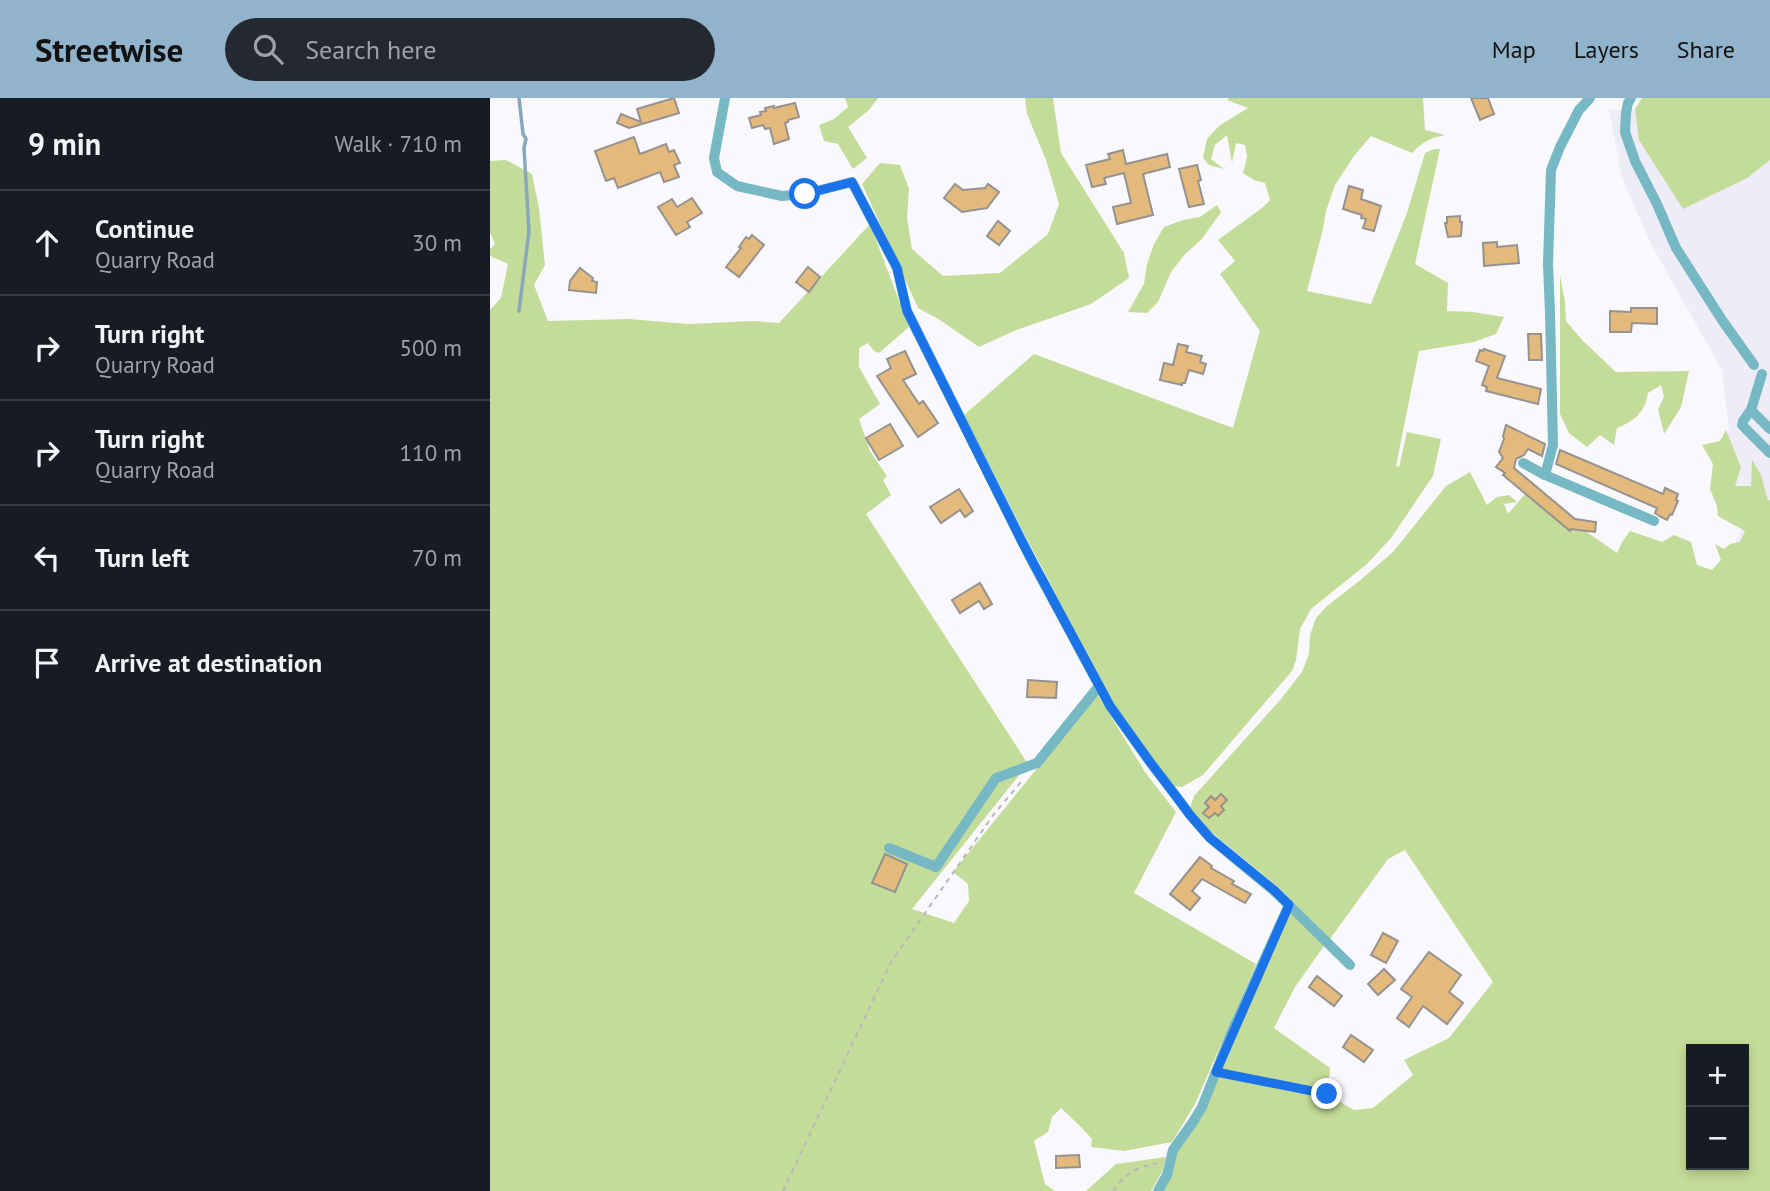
<!DOCTYPE html>
<meta charset="utf-8">
<style>
:root{--surface:#171b24;--page:#242831;--text:#f1f3f6;--muted:#9ea1a6;--line:#363941;--accent:#92b3cc}
body{margin:0;font-family:"PT Sans",sans-serif;background:var(--page);color:var(--text)}
.controls{position:absolute;right:21px;bottom:21px;display:grid;overflow:hidden;border-radius:0px;box-shadow:0 4px 10px #0003}
.controls button{width:63px;height:63px;display:grid;place-items:center;padding:0;border:0;border-bottom:2px solid var(--line);background:var(--surface);color:var(--text);font:35px sans-serif}
.stop{position:absolute;width:21px;height:21px;margin:-16px;border:5px solid #1a73e8;border-radius:50%;background:#fff}
.stop.end{background:#1a73e8;border-color:#fff;box-shadow:0 2px 7px #0008}
.list{margin:0;padding:0;list-style:none}
h2{display:flex;justify-content:space-between;align-items:center;height:91px;margin:0;padding:0 28px;font-size:30px}
h2 small{font-size:23px;font-weight:400;color:var(--muted)}
.list li{display:grid;grid-template-columns:46px 1fr auto;gap:21px;align-items:center;box-sizing:border-box;height:105px;padding:0 28px;border-top:2px solid var(--line)}
.list b{display:block;font-size:26px;white-space:nowrap}
.list p{margin:0;font-size:23px;white-space:nowrap;color:var(--muted)}
.list em{font-size:23px;font-style:normal;color:var(--muted)}
.icon{flex:none;width:38px;height:38px;fill:none;stroke:currentColor;stroke-width:2;stroke-linecap:round;stroke-linejoin:round}
.map{position:relative;flex:none;width:1280px;height:1093px;overflow:hidden}
header{display:flex;align-items:center;gap:42px;box-sizing:border-box;height:98px;padding:0 35px;background:var(--accent);color:#111}
header strong{font-size:33px}
nav{display:flex;gap:38px;margin-inline-start:auto;font-size:24px}
.search{width:490px;height:63px;background:var(--page);display:flex;align-items:center;gap:18px;box-sizing:border-box;padding:0 24px;border-radius:38px;color:var(--muted);font-size:26px}
main{display:flex}
aside{flex:1;background:var(--surface)}
.map>svg:first-child{display:block}
.built{fill:#edecf7}
.green{fill:#c4dc99;fill-rule:evenodd}
.lines{fill:none;stroke-linecap:round;stroke-linejoin:round}
.stream{stroke:#88a7b8;stroke-width:3.5}
.building{fill:#e4ba7c;stroke:#95928f;stroke-width:2}
.path{stroke:#b7b6ba;stroke-width:2;stroke-dasharray:5 5;stroke-linecap:butt}
.minor{stroke:#76b8c3;stroke-width:10}
.route{stroke:#1a73e8;stroke-width:9}
</style>
<header>
<strong>Streetwise</strong>
<div class="search"><svg class="icon" aria-label="search" viewBox="0 0 24 24"><circle cx="10" cy="10" r="6"/><path d="M15 15l6 6"/></svg>Search here</div>
<nav><a>Map</a><a>Layers</a><a>Share</a></nav>
</header>
<main>
<aside>
<h2>9 min<small>Walk · 710 m</small></h2>
<ul class="list">
<li><svg class="icon" aria-label="ahead" viewBox="0 0 24 24"><path d="M12 20V5M6 11l6-6 6 6"/></svg><div><b>Continue</b><p>Quarry Road</p></div><em>30 m</em></li>
<li><svg class="icon" aria-label="right" viewBox="0 0 24 24"><path d="M7 20v-9h11M14 6l5 5-5 5"/></svg><div><b>Turn right</b><p>Quarry Road</p></div><em>500 m</em></li>
<li><svg class="icon" aria-label="right" viewBox="0 0 24 24"><path d="M7 20v-9h11M14 6l5 5-5 5"/></svg><div><b>Turn right</b><p>Quarry Road</p></div><em>110 m</em></li>
<li><svg class="icon" aria-label="left" viewBox="0 0 24 24"><path d="M17 20v-9H6M10 6l-5 5 5 5"/></svg><div><b>Turn left</b></div><em>70 m</em></li>
<li><svg class="icon" aria-label="arrive" viewBox="0 0 24 24"><path d="M6 21V4h12l-3 4 3 4H6"/></svg><div><b>Arrive at destination</b></div></li>
</ul>
</aside>
<div class="map">
<svg width="1280" height="1093" viewBox="0 0 1280 1093">
<rect width="100%" height="100%" fill="#f9f8fd"/>
<polygon class="built" points="1152,0 1280,0 1280,499 1229,477 1253,429 1222,391 1239,332 1232,272 1160,144 1132,79 1119,12 1145,11"/>
<g class="green">
<polygon points="355,0 388,0 379,12 358,29 377,60 363,71 348,46 334,43 329,27 344,21 358,9"/>
<polygon points="535,0 563,0 571,55 634,155 639,180 601,206 524,233 489,249 450,222 428,210 372,86 390,65 410,67 419,91 417,120 422,151 453,178 510,175 558,136 569,106 556,62 537,16"/>
<path d="M739,0H933L935,32L955,37C941,40 932,44 922,55L881,38L864,58L845,87L836,113L833,131L817,193L881,206L917,115L935,55L944,51H950L925,166L958,185L957,213L983,214L1014,219L1006,236L984,244L929,253L906,368L909,369L917,334L951,341L943,378L901,440L877,466L821,511L810,531L806,562L802,573L713,677L692,689L684,688L631,618L572,509L474,317L544,256L743,330L770,233L730,176L745,163L728,142L772,110L780,102L775,85L764,82L753,75L757,59L755,47L746,45L742,65L737,37L725,47L721,61L734,71L719,67L713,60L717,41L729,28L758,10L737,2Z"/>
<polygon points="1152,0 1280,0 1280,62 1257,80 1193,111 1149,42 1145,11"/>
<polygon points="16,62 42,76 49,110 55,167 44,187 58,223 139,221 199,226 264,223 289,225 380,126 419,229 389,255 384,253 378,245 369,250 369,269 390,306 369,321 380,353 397,378 393,382 401,397 376,416 538,666 422,811 464,825 479,803 478,786 463,774 607,596 655,674 686,714 644,795 766,866 705,1006 682,1044 634,1053 601,1049 602,1041 591,1029 571,1010 562,1019 558,1034 544,1043 555,1086 565,1093 0,1093 0,212 11,200 18,166 0,158 0,151 5,146 0,135 0,63"/>
<polygon points="727,107 731,114 711,142 696,155 681,174 668,204 657,215 638,214 654,186 657,166 664,146 674,129 693,122 710,119"/>
<path d="M1070,177L1075,204L1076,223L1092,242L1126,274L1199,273L1191,309L1174,336L1168,311L1174,299L1171,287L1158,295C1155,314 1145,323 1127,330L1124,347L1110,337L1097,349L1079,335L1070,316Z"/>
<path d="M1236,332L1251,369L1245,388H1261L1262,362L1271,377L1278,403L1280,402V1093H672L685,1058L800,813L834,848L805,889L784,930L840,970L838,991L852,1005L864,1012L883,1010L923,977L914,962L959,940L1003,884L915,752L898,761L840,841L790,791L714,728L700,710L704,698L791,601L812,574L819,556L820,537L826,520L837,508L868,484L903,454L956,388L980,374L997,407L1007,399L1019,397L1027,404L1014,406L1018,416L1036,395L1055,405L1127,455L1132,444L1140,433L1172,444L1184,437L1201,444L1207,467L1222,472L1231,462L1225,446L1234,451L1240,446L1250,444L1255,433L1228,418L1227,408L1220,391L1223,366L1212,347L1230,343ZM1201,951H1254V1067H1201Z"/>
<polygon points="676,1059 672,1074 661,1093 596,1093 626,1066"/>
</g>
<g class="lines">
<polyline class="stream" points="29,0 33,36 36,41 34,50 39,133 29,213"/>
</g>
<g class="building">
<polygon points="184,0 189,15 139,30 127,25 131,16 151,24 147,11"/>
<polygon points="981,0 998,0 1004,16 990,22"/>
<polygon points="305,5 309,19 298,22 298,24 295,25 299,41 284,46 280,30 275,31 273,27 262,30 259,20 271,17 270,14 276,13 275,10 284,8 284,10"/>
<polygon points="144,39 150,56 176,46 179,54 184,52 190,65 184,67 189,79 174,84 170,74 128,90 124,80 116,83 105,53"/>
<polygon points="633,52 636,66 677,56 680,69 653,76 663,117 627,126 623,109 641,105 634,75 614,80 616,86 602,89 596,67 620,61 618,56"/>
<polygon points="707,67 711,82 708,83 714,106 699,109 689,71"/>
<polygon points="465,86 473,92 495,90 498,86 509,94 497,110 472,114 454,100"/>
<polygon points="859,88 873,92 871,101 891,108 884,133 873,130 876,121 871,120 872,117 853,111"/>
<polygon points="202,100 212,115 197,124 200,129 186,137 168,109 182,101 187,109"/>
<polygon points="970,118 970,124 972,124 971,138 958,139 955,125 957,125 957,119"/>
<polygon points="508,123 520,133 509,147 497,138"/>
<polygon points="262,137 274,147 249,179 236,169 251,150 249,149 256,139 259,141"/>
<polygon points="1007,144 1007,149 1027,147 1029,165 994,168 993,145"/>
<polygon points="318,169 330,179 319,194 306,184"/>
<polygon points="90,170 103,180 102,183 107,184 106,195 79,192 80,183"/>
<polygon points="1141,210 1167,210 1167,226 1142,225 1141,234 1120,234 1120,213 1141,214"/>
<polygon points="1038,236 1051,236 1052,262 1039,262"/>
<polygon points="688,246 698,248 696,254 712,258 710,264 716,266 713,276 699,272 695,285 692,285 692,287 670,282 674,265 683,267"/>
<polygon points="994,251 1015,258 1007,280 1051,291 1048,306 996,293 997,289 992,287 999,268 986,263 990,252 993,253"/>
<polygon points="415,253 426,276 413,282 429,306 433,303 448,325 428,339 387,278 401,270 397,261"/>
<polygon points="400,326 413,348 389,362 376,340"/>
<polygon points="1016,327 1055,346 1052,358 1038,351 1034,357 1026,361 1024,370 1085,421 1106,424 1105,434 1081,431 1080,433 1013,377 1015,375 1006,369 1013,360 1009,354 1014,341 1013,338"/>
<polygon points="1070,352 1173,396 1175,390 1188,396 1186,402 1188,403 1182,417 1180,416 1177,422 1171,419 1165,415 1167,410 1066,366"/>
<polygon points="469,391 483,413 475,419 470,412 451,425 440,409"/>
<polygon points="490,485 502,506 494,511 489,503 470,515 462,502"/>
<polygon points="538,582 567,584 566,600 537,599"/>
<polygon points="731,696 737,702 731,708 734,712 728,718 725,715 719,720 713,715 719,709 715,705 721,698 725,702"/>
<polygon points="395,756 417,766 405,794 382,785"/>
<polygon points="710,759 722,768 721,770 744,783 742,786 761,796 755,805 712,781 702,793 710,800 700,812 680,796"/>
<polygon points="893,835 908,843 896,865 881,857"/>
<polygon points="939,854 971,877 959,894 973,905 957,926 933,908 919,929 907,920 922,899 911,891"/>
<polygon points="894,871 905,882 888,897 878,886"/>
<polygon points="827,878 852,898 844,908 819,889"/>
<polygon points="861,937 883,952 874,964 853,949"/>
<polygon points="589,1057 590,1069 566,1070 566,1058"/>
</g>
<g class="lines">
<g class="path">
<polyline points="737,975 837,996"/>
<polyline points="293,1093 401,864 504,716 531,684"/>
<path d="M623,1093C635,1075 646,1070 667,1065"/>
</g>
<g class="minor">
<polyline points="235,0 224,60 227,74 247,88 292,98 315,96 362,84 407,170 417,213 544,467 620,608 660,664 687,699 700,717 720,740 784,793 799,807 742,933 712,1009 703,1024 683,1052 677,1077 668,1093"/>
<polyline points="1100,0 1089,12 1070,49 1061,72 1058,166 1060,214 1063,347 1055,377 1164,423"/>
<polyline points="1141,0 1138,5 1136,15 1135,34 1145,63 1167,106 1186,150 1232,222 1264,267"/>
<polyline points="1272,276 1261,312 1253,323 1252,327 1280,355"/>
<polyline points="1261,312 1280,331"/>
<polyline points="1033,365 1055,377"/>
<polyline points="399,750 446,769 506,680 547,665 609,588"/>
<polyline points="799,807 860,867"/>
</g>
</g>
<g class="lines">
<polyline class="route" points="315,96 362,84 407,170 417,213 532,444 620,608 660,664 700,717 720,740 785,793 799,807 726,974 837,996"/>
</g>
</svg>
<div class="controls">
<button>+</button>
<button>−</button>
</div>
<div class="stop" style="left:315px;top:96px"></div>
<div class="stop end" style="left:837px;top:996px"></div>
</div>
</main>
